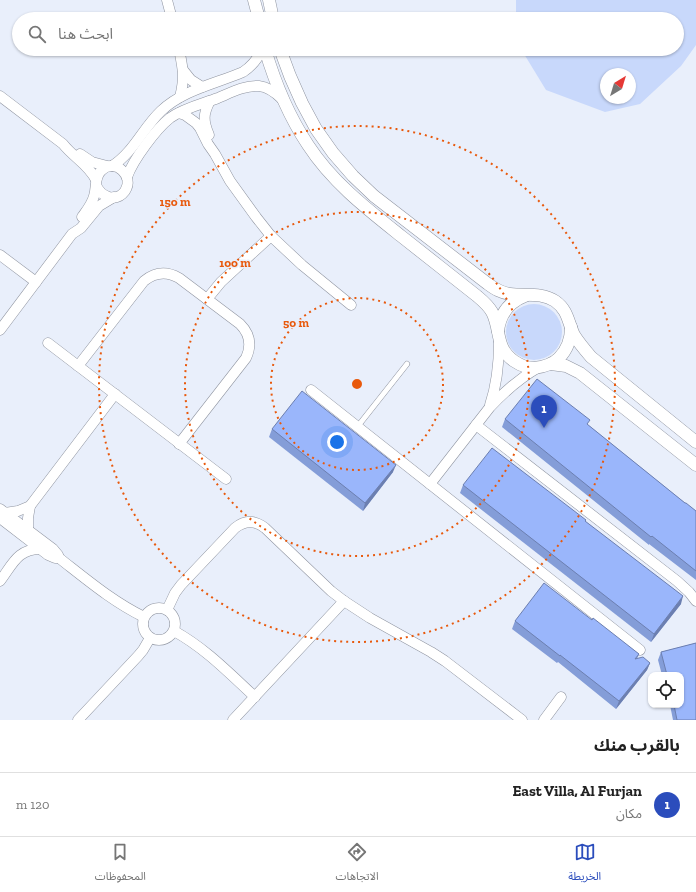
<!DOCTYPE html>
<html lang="ar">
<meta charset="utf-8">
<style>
:root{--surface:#fff;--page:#f6f6f6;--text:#222;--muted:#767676;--line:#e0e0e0;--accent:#2b4dbc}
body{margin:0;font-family:"Zilla Slab","Noto Sans Arabic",serif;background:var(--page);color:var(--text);direction:rtl}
.controls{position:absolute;right:12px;bottom:12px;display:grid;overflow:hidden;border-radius:8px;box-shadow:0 1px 3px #0004}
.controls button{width:36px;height:36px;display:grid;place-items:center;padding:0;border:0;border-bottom:1px solid var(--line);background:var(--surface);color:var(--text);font:20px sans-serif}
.compass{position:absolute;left:600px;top:68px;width:36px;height:36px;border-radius:50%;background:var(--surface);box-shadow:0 1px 3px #0004;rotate:38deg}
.you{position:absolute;left:337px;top:442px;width:14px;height:14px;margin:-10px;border:3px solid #fff;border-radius:50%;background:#1a73e8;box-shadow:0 0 0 6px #1a73e833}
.badge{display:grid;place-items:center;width:26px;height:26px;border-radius:50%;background:var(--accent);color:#fff;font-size:13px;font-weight:700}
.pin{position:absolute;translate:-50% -33px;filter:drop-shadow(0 1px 2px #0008)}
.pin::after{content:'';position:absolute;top:21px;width:14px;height:12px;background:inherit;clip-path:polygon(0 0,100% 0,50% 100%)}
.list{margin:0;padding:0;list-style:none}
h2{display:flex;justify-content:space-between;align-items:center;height:52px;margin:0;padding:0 16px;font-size:17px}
h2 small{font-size:13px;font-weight:400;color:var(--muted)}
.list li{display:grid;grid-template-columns:26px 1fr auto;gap:12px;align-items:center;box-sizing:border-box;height:64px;padding:0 16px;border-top:1px solid var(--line)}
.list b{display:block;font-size:15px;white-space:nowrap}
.list p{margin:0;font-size:13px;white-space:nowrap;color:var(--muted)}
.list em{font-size:13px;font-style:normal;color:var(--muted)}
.icon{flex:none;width:22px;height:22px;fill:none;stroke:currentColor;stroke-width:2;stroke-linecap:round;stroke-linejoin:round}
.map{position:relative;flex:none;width:696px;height:720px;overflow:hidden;direction:ltr}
.search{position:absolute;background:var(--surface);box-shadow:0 1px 3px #0004;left:12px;right:12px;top:12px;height:44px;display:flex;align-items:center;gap:10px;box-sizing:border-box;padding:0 14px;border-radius:22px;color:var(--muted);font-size:15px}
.sheet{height:116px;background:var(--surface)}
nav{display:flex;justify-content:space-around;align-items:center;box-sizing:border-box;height:56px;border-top:1px solid var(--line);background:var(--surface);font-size:11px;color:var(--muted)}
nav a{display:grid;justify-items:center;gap:2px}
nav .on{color:var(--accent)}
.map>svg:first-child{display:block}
.green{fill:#c8d8fb;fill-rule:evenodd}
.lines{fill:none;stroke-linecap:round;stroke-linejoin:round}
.service-casing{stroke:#8f94a0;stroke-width:6}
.minor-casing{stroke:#8f94a0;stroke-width:11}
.tertiary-casing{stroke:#8f94a0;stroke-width:13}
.service{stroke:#fff;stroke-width:5}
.minor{stroke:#fff;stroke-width:10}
.tertiary{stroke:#fff;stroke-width:12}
.wall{fill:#849dd8}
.shaded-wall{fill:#6c7fb0}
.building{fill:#9ab6fb;stroke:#6c7fb0}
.ring{fill:none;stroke:#e8590c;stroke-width:2;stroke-dasharray:2 4}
.centre{fill:#e8590c;stroke:#e9effb;stroke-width:2}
.ring-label{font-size:12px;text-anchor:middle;font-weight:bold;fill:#e8590c;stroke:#e9effb;stroke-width:3;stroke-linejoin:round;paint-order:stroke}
</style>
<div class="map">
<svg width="696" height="720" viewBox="0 0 696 720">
<rect width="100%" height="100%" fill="#e9effb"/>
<g class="green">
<path d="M516,0H696V45L681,66L640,104L605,112L546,90L521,49H677V19H516ZM606,74H630V98H606Z"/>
<circle cx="534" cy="332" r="28"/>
</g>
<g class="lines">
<g class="service-casing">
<polyline id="service" points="358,426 407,364"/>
</g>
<g class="minor-casing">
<g id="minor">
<polyline points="167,0 172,19"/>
<path d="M179,49C183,69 185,77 180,97"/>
<polyline points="183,70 191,80 202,87"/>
<path d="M0,96L63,144C73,157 89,165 96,180"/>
<polyline points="179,113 185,115 196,123 200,128 208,144 215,154 230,181 256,217 271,236 302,265 351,305"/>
<path d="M209,135C203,121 203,114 210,101"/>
<polyline points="80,154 92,162 107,166"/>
<path d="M112,166C133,153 143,128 161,111C183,90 215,84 243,72C252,66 258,59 262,49"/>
<path d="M127,177C133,160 156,129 170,118C184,108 202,104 218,98C230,93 245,85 259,86C268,87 276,93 282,99"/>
<path d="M82,217C87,210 92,204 94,196C97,187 94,176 102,170C115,158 135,176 125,191C116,203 101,197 96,185"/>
<polyline points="0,255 36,282"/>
<polyline points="207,299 221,282 271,236"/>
<polyline points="0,330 72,234 81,228 99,206 114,197"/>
<polyline points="48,343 226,479"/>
<path d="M78,366L144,281C155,272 167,271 179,278L240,324C250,334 252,345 246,358L179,444"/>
<polyline points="311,390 640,650"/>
<path d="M490,405C497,384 499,363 499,342"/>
<polyline points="476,425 677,581 689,592 696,601"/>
<path d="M430,484L490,407C505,391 520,378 539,367"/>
<path d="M0,509L53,549L58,555L59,558C86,579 113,602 144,617"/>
<polyline points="5,513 18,511 30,506 115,394"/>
<polyline points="0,518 48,555 55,558 59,558"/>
<polyline points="28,531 28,518 30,506"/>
<path d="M0,581C13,564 17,549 41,549"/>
<circle cx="159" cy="624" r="16"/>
<path d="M167,610L175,593L181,585L235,528C245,520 255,520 265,528L331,591L344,601L370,618L431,652L445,661L522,720"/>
<path d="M174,631C205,648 229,673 255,697"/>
<polyline points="78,720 138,656 143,650 150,638"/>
<polyline points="233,720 344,601"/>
<polyline points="544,720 561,697"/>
</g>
</g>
<g class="tertiary-casing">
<g id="tertiary">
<polyline points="254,0 259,19"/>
<polyline points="269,0 273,19"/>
<path d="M265,49C275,83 288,115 308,145C332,182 367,209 401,236C426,256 452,276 477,296C483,301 488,305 492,312C501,329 495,348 514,361C520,365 527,368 534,368C543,367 553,364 559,358C568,349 571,339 571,327"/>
<path d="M280,49L290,76L302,103L316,129L333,153L353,176L374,196L488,284C495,289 501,293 510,294C525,296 542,292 555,301C568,310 568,322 574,335C579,343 585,350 591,357L696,442"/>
<path d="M498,331C500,314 509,302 525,296"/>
<polyline points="551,364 566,366 580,373 696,465"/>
</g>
</g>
<use href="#service" class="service"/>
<use href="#minor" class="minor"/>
<use href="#tertiary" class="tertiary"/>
</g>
<g class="wall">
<polygon points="505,419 588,425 685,503 696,511 696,580 649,544 649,545 502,427"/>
<polygon points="272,429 393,472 363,511 269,437"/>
<polygon points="463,485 585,521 681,604 651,642 460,493"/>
<polygon points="592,620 639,654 637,659 650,663 647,670 616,709 558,662 557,663 512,629 515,621"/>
<polygon points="696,643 696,720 673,720 670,705 681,705 681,675 662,675 658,660 661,652"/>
</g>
<g class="shaded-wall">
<polygon points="396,465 393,472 363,511 365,503"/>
<polygon points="683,596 681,604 651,642 654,634"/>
<polygon points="650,663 647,670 616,709 619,701"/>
</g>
<g class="building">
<polygon points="537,379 590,420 587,424 685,503 686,503 696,511 696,571 652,536 651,537 505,419"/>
<polygon points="302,391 396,465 365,503 272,429"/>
<polygon points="492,448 586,520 585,521 683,596 654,634 463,485"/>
<polygon points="544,583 592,620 593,618 639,654 635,659 643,657 650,663 619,701 560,655 560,656 515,621"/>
<polygon points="696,643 696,720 677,720 674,705 681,705 681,675 667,675 661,652"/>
</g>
<g class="ring">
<circle cx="357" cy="384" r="86"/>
<circle cx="357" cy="384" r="172"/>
<circle cx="357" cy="384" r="258"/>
</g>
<circle cx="357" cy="384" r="6" class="centre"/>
<g class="ring-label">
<text x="175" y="206">150 m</text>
<text x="235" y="267">100 m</text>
<text x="296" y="327">50 m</text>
</g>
</svg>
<div class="controls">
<button><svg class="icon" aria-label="locate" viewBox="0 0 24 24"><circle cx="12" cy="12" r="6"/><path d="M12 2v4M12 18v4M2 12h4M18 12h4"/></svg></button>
</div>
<svg class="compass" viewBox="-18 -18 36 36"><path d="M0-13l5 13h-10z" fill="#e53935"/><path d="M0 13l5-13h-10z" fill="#767676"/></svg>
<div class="you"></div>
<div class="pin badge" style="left:544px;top:428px">1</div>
<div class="search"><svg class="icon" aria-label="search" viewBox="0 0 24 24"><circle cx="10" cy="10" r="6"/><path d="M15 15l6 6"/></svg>ابحث هنا</div>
</div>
<section class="sheet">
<h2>بالقرب منك<small></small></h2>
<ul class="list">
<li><span class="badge">1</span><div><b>East Villa, Al Furjan</b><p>مكان</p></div><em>120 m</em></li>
</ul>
</section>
<nav>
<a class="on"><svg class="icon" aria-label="map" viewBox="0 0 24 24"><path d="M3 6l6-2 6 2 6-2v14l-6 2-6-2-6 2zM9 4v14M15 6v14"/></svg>الخريطة</a>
<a><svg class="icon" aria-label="directions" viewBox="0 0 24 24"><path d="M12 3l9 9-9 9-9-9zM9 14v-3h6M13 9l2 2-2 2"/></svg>الاتجاهات</a>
<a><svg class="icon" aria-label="saved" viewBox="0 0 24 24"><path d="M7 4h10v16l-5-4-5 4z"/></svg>المحفوظات</a>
</nav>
